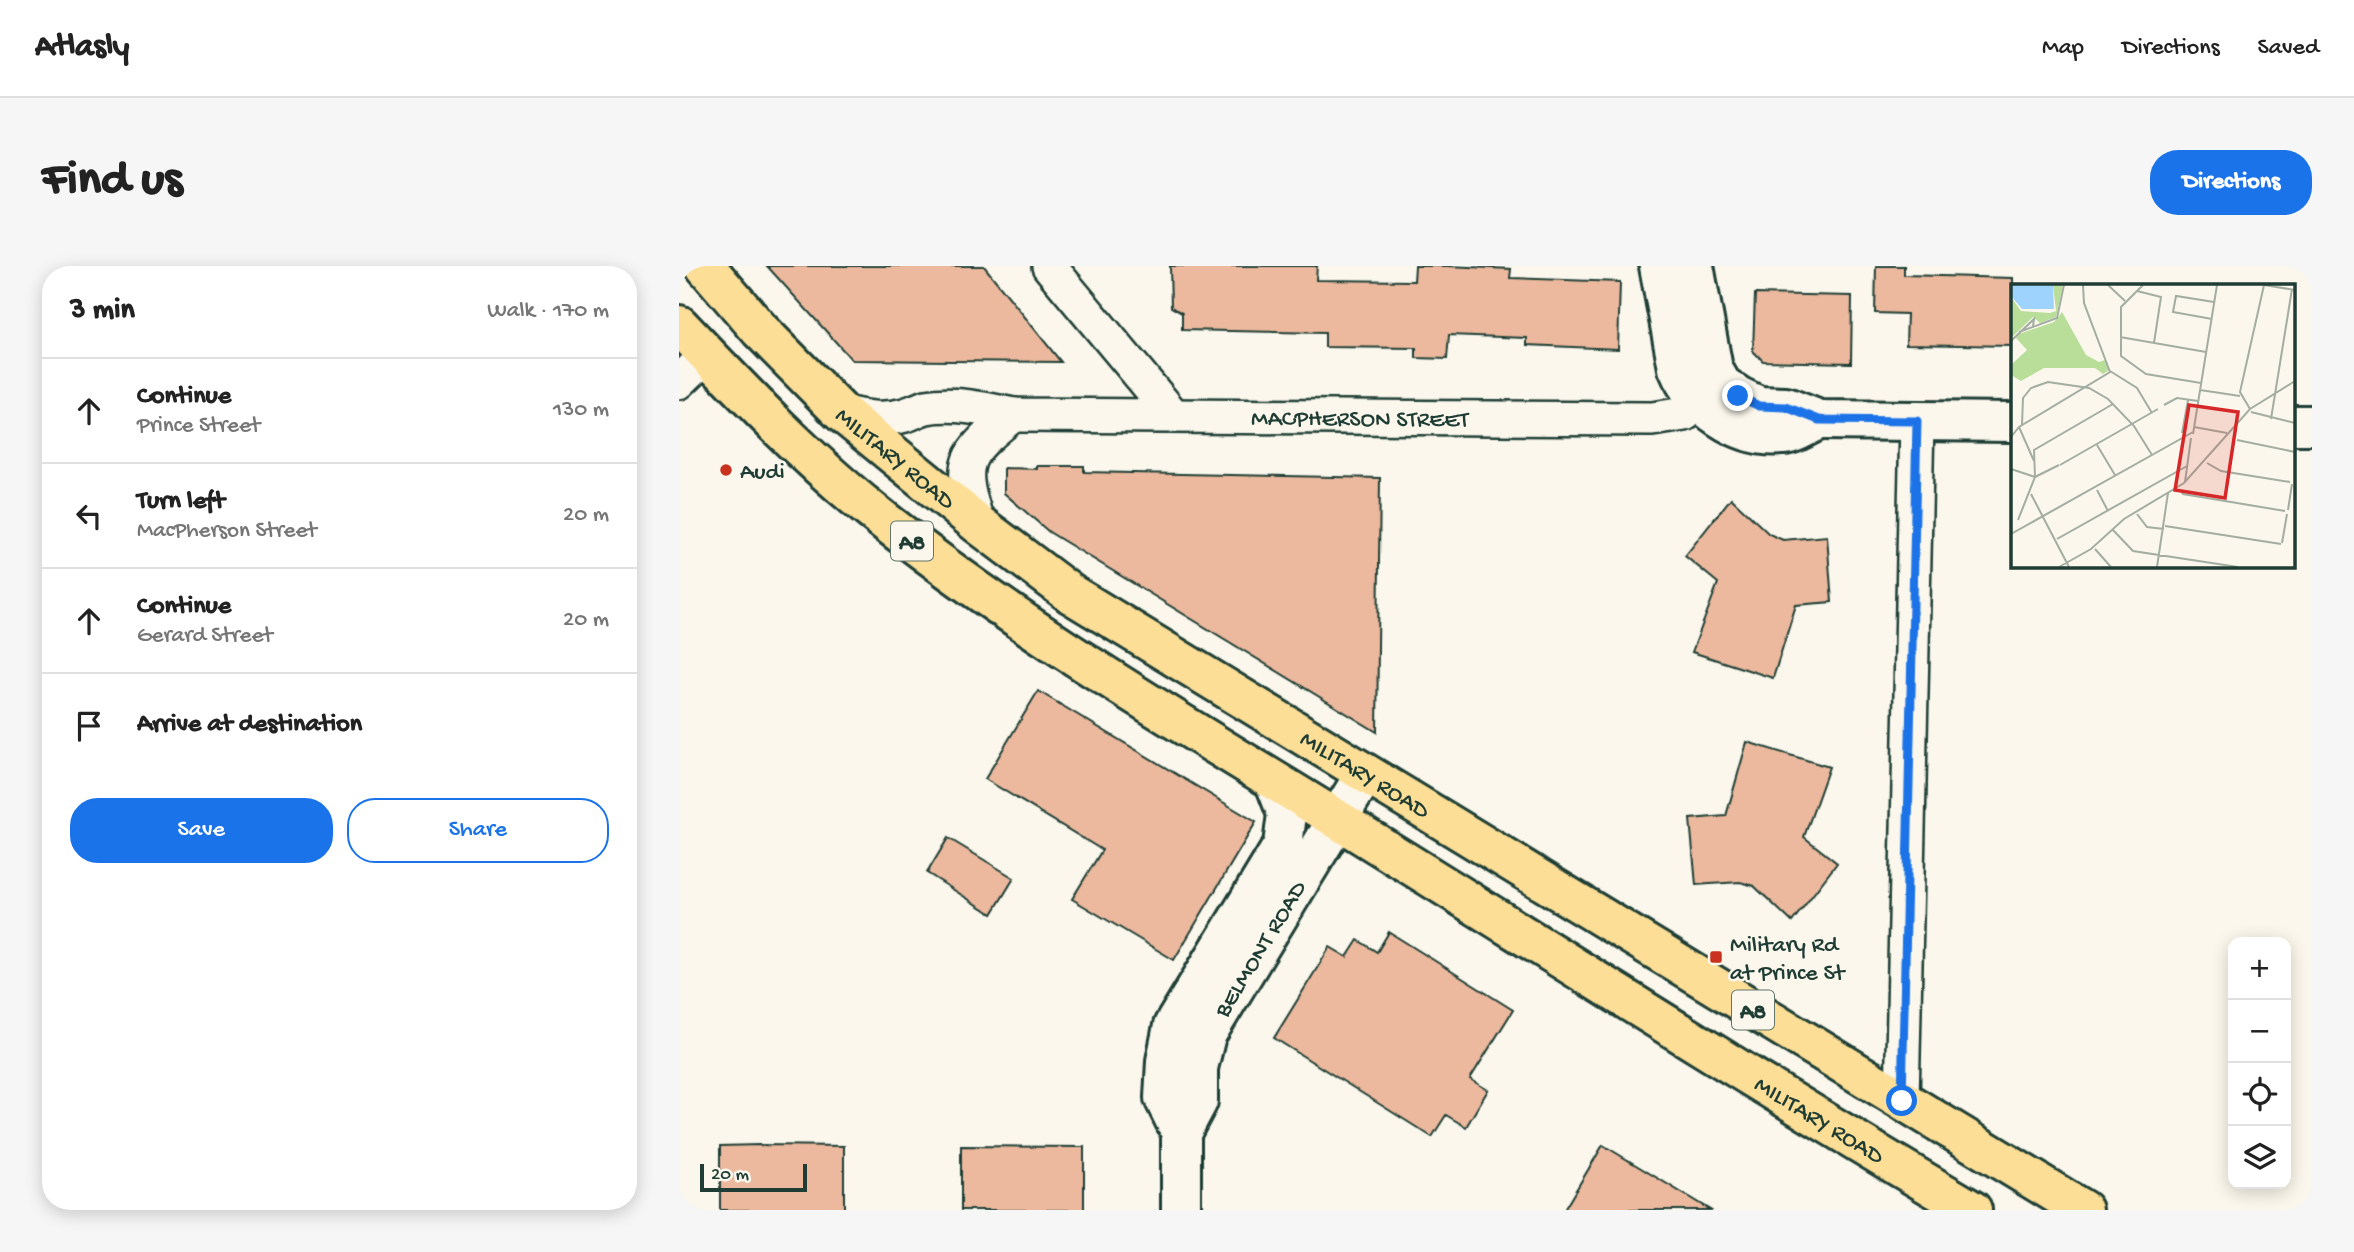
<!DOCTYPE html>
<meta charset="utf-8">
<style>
:root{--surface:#fff;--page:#f6f6f6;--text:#222;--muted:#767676;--line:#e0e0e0;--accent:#1a73e8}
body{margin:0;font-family:"Gochi Hand",sans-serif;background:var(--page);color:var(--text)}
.controls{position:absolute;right:21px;bottom:21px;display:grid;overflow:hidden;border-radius:14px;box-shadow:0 4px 18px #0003}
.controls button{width:63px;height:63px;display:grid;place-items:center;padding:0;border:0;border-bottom:2px solid var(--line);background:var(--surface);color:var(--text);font:35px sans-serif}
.scale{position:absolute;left:21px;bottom:18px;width:107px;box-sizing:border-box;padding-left:7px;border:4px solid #1f3d34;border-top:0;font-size:19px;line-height:24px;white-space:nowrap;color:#1f3d34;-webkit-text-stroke:5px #fbf7ec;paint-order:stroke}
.stop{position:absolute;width:21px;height:21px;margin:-16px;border:5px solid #1a73e8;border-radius:50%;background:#fff}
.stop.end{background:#1a73e8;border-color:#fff;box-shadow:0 2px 7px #0008}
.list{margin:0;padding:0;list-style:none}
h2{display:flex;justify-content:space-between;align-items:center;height:91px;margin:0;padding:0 28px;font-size:30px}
h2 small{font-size:23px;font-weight:400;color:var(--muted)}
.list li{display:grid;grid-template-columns:46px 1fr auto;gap:21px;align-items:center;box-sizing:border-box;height:105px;padding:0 28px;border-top:2px solid var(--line)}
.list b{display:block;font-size:26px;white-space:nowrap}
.list p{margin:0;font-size:23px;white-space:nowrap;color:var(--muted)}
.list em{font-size:23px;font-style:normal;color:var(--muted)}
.actions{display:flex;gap:14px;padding:21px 28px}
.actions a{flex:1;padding:16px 0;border:2px solid var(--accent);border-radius:28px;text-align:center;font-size:24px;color:var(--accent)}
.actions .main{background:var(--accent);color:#fff}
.icon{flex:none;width:38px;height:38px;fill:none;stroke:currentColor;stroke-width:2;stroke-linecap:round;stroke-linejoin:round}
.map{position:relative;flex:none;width:1633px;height:944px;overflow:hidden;border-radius:28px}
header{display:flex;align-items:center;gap:42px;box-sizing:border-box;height:98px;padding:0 35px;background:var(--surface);border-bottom:2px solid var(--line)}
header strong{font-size:33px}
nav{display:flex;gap:38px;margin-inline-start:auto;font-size:24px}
.intro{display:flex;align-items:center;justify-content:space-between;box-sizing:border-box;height:168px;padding:0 42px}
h1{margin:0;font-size:49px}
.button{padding:18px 32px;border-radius:28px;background:var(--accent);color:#fff;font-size:24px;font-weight:700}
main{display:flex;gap:42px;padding:0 42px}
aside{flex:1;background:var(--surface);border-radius:28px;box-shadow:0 4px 18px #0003}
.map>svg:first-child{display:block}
.building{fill:#ecb99e;stroke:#1f3d34;stroke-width:2}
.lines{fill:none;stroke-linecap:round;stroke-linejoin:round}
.minor-casing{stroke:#1f3d34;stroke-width:38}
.tertiary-casing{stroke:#1f3d34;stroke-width:44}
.secondary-casing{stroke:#1f3d34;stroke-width:44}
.trunk-casing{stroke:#1f3d34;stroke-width:44}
.minor{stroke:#fbf7ec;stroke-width:33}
.tertiary{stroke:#fbf7ec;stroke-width:38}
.secondary{stroke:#fbf7ec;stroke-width:38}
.trunk{stroke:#fdde96;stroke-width:38}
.route{stroke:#1a73e8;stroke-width:9}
.poi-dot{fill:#c8321e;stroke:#fbf7ec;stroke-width:2.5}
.labels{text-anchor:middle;stroke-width:5;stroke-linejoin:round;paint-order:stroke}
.shield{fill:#fbf7ec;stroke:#61756b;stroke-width:2}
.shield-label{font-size:23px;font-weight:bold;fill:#1f3d34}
.street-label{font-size:24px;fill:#1f3d34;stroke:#fbf7ec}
.poi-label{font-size:24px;fill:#1f3d34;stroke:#fbf7ec;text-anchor:start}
.inset-road{fill:none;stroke:#a3ada2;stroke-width:2}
.view{fill:#d62828;fill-opacity:0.15;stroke:#d62828;stroke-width:3.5}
.inset-edge{fill:none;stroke:#1f3d34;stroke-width:3.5}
</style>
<header>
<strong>Atlasly</strong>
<nav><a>Map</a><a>Directions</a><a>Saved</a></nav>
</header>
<div class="intro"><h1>Find us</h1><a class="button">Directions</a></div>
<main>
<aside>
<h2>3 min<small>Walk · 170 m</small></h2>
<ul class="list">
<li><svg class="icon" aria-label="ahead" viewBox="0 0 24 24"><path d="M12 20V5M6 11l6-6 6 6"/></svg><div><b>Continue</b><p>Prince Street</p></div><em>130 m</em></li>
<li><svg class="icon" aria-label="left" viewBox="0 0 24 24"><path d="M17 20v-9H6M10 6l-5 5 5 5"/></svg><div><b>Turn left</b><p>MacPherson Street</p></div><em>20 m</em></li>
<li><svg class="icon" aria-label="ahead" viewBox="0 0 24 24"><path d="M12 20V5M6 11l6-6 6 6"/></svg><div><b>Continue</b><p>Gerard Street</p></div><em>20 m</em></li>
<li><svg class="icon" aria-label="arrive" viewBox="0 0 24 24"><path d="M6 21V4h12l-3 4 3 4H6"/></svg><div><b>Arrive at destination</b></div></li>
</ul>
<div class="actions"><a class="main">Save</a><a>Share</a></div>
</aside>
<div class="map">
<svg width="1633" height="944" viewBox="0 0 1633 944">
<rect width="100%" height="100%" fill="#fbf7ec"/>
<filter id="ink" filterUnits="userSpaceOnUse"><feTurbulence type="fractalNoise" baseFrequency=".0143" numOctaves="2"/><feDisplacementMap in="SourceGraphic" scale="14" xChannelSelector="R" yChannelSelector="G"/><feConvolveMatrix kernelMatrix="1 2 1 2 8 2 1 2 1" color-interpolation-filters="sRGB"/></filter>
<g filter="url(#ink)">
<g class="building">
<polygon points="88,0 305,0 382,96 173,94"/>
<polygon points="491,0 638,0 637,14 735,15 736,0 769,0 832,3 831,12 941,16 939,83 848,79 848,72 770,69 768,93 737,92 737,82 646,81 646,67 503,64 503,47 492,41"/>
<polygon points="1197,0 1225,0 1225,9 1334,12 1334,80 1227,78 1228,48 1196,47"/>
<polygon points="1076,28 1173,30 1172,97 1084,95 1074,85"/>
<polygon points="358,200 405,200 405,206 701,212 698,466 370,266 325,227 325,202 358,203"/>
<polygon points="1052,232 1090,268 1104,274 1148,270 1153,336 1117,339 1094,412 1013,386 1039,317 1006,290"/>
<polygon points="359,425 577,556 495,694 393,633 423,584 306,513"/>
<polygon points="1068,476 1150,501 1125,571 1158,597 1113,656 1075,620 1061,616 1017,619 1011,553 1047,550"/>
<polygon points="269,572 335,612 313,648 248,607"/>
<polygon points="710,666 834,744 791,813 809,824 787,861 767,849 753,871 595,772 651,681 668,691 679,674 698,686"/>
<polygon points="80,879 165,880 165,944 41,944 41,880"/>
<polygon points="924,879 1031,944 885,944"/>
<polygon points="282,880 405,881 405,944 282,944"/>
</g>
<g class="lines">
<g class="minor-casing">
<g id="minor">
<polyline points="370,0 494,149"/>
<polyline points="0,116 28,89"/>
<path id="s1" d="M162,146C185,152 203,155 226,149C233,147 240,143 247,141C276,136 306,143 334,149L973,153L1006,148L1020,136"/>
<path d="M299,258C278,196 284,189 334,149"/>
<polyline points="1223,835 1238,155"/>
</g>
</g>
<g class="tertiary-casing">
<g id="tertiary">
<path id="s2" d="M502,867L519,835V802L527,769L686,508"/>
<polyline points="502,944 502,867 485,832 487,795 494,760 604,579 608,548 596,517"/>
</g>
</g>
<g class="secondary-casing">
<g id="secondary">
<path d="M980,0L999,102C1015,141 1061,174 1104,169C1116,168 1129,159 1140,154"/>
<polyline points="1015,0 1034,103 1043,119 1059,130 1080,140 1107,141 1140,154 1334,156"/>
<polyline points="1614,159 1633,159"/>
</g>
</g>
<g class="trunk-casing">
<g id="trunk">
<path id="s3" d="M26,0L81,64L162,146L299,258L392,328L1404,944"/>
<path id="s4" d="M0,59C62,124 123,189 193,245C340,363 501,456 661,555C871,685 1079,818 1293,944"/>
</g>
</g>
<use href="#minor" class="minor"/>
<use href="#tertiary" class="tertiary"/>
<use href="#secondary" class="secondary"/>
<use href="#trunk" class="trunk"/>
</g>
</g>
<g class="lines" filter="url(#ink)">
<polyline class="route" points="1059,130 1080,140 1107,141 1140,154 1238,155 1223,835"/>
</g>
<g class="poi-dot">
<circle cx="47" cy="204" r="7"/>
<rect x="1030" y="684" width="14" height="14" rx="3.5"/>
</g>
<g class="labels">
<g class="shield">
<rect x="212" y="255.5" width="42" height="39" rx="5"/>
<rect x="1053" y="724.5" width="42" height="39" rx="5"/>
</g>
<g class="shield-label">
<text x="233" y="283">A8</text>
<text x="1074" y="752">A8</text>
</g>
<g class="street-label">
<text dy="8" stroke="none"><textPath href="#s1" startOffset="522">MACPHERSON STREET</textPath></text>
<text dy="8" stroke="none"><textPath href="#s3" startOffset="271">MILITARY ROAD</textPath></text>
<text dy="8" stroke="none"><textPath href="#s3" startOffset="838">MILITARY ROAD</textPath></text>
<text dy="8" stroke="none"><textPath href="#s2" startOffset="205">BELMONT ROAD</textPath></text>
<text dy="8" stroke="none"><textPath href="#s4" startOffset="1395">MILITARY ROAD</textPath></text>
</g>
<g class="poi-label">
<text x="61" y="212">Audi</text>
<text x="1051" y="685">Military Rd<tspan x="1051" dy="28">at Prince St</tspan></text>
</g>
</g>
<g transform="translate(1332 18)">
<rect width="284" height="284" fill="#fbf7ec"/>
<path d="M42,1H52L45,33L29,39L22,33L0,54V13L10,27L39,29L45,27ZM51,28L75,71L88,78L94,76L98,86L92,90L84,84H33L10,97L0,91V81L16,66L5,54L8,50L43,38Z" fill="#b9de99"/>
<path d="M0,1H42L43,25H11L0,12Z" fill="#9dd3fc"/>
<path class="inset-road" d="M97,1L114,17M132,1L110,23V72L135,90L190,99M253,1L284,6M126,7L150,13L143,59M201,35L162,28L165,12L203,18M8,48L46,34L53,1M109,53L195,68M0,57L23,35L22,42M99,87L126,104L141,129M189,106L229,112M153,121L166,114L187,117M239,125L229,108L253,1M240,128L284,139M260,135L281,5M11,141L12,114L20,104L37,98L78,104L97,115L123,142L141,171M8,143L23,177M183,143L216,149M171,149L177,116M182,150L206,1M0,153L8,143L99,88L73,19L72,1M226,156L284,168M86,161L104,191M196,179L210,187L279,198M49,181L147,125M0,185L24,193M24,193L48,181M174,198L180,154M86,206L97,227M169,206L172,210L274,227M20,210L58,283M277,226L281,200M126,230L136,243L153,245M7,236L24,193L23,166L102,120M154,242L270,260M102,246L122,267L227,283M0,250L182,148M46,255L176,182M271,259L276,230M84,265L100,283M48,283L80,265L113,235L173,199L239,125L284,97M146,283L157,209"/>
<path class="view" d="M178,121L227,128L214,214L164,206Z"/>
<rect width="284" height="284" class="inset-edge"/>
</g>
</svg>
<div class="controls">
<button>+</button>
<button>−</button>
<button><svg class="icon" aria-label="locate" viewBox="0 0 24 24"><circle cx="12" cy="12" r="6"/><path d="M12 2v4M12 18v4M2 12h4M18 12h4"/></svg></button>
<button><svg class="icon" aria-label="layers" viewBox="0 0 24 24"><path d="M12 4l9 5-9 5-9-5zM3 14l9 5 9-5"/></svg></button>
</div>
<div class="scale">20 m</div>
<div class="stop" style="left:1223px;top:835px"></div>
<div class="stop end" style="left:1059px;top:130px"></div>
</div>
</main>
